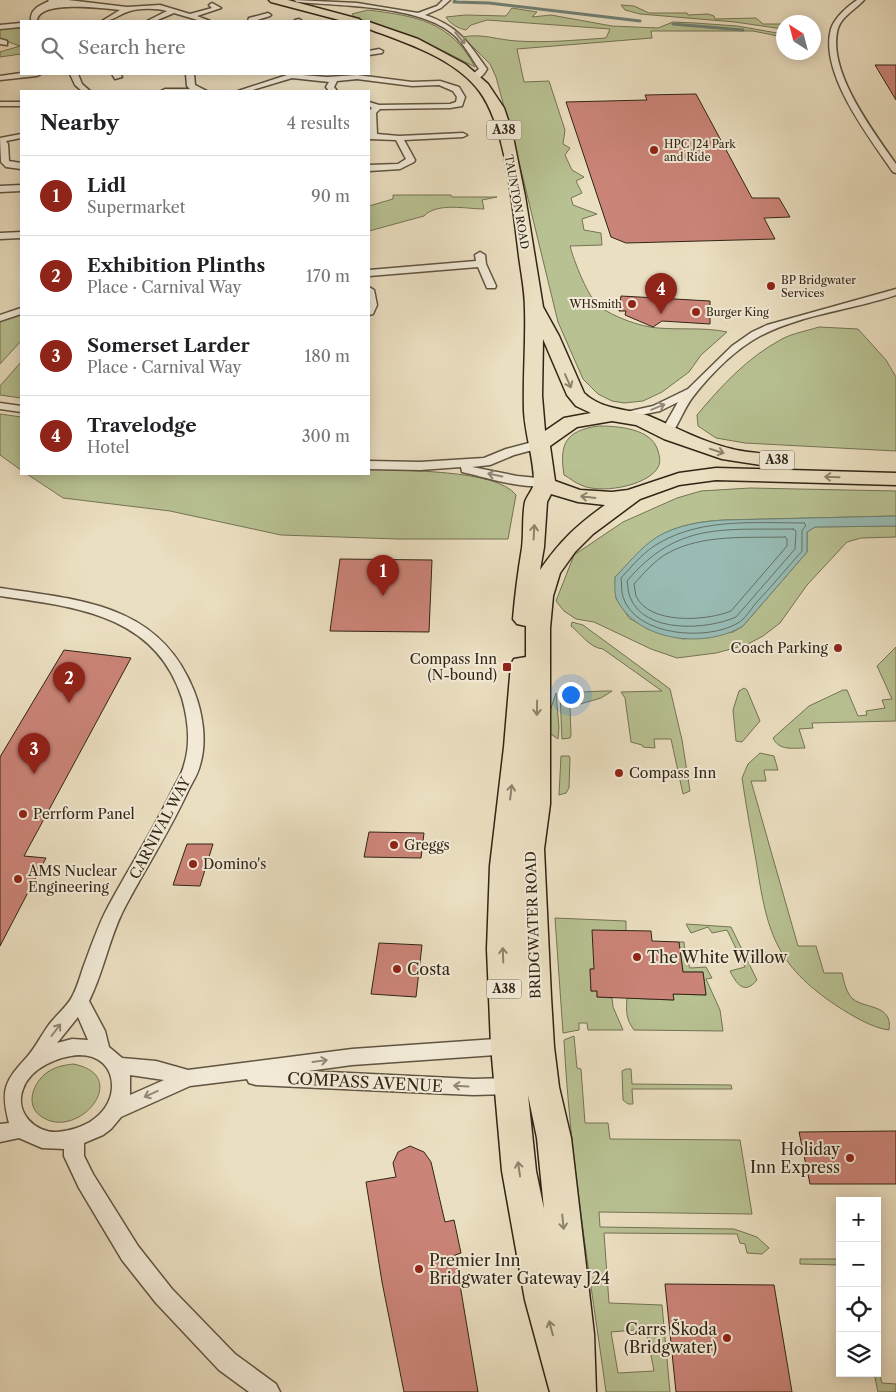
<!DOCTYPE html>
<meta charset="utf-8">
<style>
:root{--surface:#fff;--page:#f6f6f6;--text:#202124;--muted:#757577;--line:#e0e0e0;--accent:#8f2418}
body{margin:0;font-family:"Libre Caslon Text",serif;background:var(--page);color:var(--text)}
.controls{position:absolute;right:15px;bottom:15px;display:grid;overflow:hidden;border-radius:0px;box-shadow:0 2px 12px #0003}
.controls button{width:45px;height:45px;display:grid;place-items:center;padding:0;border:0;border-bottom:1px solid var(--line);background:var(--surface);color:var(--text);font:25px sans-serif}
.compass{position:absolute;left:776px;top:15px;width:45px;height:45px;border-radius:50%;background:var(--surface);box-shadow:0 2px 12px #0003;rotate:324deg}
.you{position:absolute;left:570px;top:694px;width:18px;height:18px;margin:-12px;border:4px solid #fff;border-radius:50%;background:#1a73e8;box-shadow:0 0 0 8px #1a73e833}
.badge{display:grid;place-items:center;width:32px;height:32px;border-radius:50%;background:var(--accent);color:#fff;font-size:16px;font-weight:700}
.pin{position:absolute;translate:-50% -41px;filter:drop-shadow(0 1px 2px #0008)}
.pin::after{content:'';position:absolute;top:26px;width:18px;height:15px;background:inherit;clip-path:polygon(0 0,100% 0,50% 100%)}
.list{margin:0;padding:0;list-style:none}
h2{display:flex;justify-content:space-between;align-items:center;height:65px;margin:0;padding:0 20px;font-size:21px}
h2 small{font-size:16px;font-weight:400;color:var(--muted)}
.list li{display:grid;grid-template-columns:32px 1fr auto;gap:15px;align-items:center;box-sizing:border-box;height:80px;padding:0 20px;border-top:1px solid var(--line)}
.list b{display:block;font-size:19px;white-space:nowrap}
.list p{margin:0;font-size:16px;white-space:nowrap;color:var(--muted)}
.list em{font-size:16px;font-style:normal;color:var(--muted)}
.icon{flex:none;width:28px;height:28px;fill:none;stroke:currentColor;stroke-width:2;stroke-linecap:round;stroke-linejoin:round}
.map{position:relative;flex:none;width:896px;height:1392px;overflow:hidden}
.search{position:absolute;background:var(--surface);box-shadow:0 2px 12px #0003;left:20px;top:20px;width:350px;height:55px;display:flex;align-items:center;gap:12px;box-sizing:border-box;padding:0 18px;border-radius:0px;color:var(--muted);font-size:19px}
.panel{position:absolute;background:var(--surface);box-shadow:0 2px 12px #0003;left:20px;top:90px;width:350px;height:385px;border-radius:0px}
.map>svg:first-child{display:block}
.green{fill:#b8c192;stroke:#747354;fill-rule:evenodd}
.water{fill:#98bcb5;stroke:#6f8075}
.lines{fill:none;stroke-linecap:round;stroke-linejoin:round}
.shore{stroke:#647065;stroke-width:1}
.stream{stroke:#6f8075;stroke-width:3}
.building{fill:#cb8478;stroke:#312515}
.minor-casing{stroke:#605440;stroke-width:3}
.primary-casing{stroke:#312515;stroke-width:3}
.minor{fill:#f2ead7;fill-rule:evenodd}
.primary{fill:#ebdfc1;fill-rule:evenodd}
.oneway{stroke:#928876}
.oneway2{stroke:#8e826b}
.poi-dot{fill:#8f2418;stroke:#f2ead7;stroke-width:2}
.labels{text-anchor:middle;stroke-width:4;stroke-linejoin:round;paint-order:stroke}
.far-poi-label{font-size:11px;fill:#312515;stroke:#f2ead7;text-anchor:start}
.far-street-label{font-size:11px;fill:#312515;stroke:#f2ead7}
.shield{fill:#f2ead7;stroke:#6b604f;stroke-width:1}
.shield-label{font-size:12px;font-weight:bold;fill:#312515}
.poi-label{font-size:14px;fill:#312515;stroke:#f2ead7;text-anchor:start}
.street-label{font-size:14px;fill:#312515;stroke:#f2ead7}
.near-poi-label{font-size:16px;fill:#312515;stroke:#f2ead7;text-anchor:start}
.near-street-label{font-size:16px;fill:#312515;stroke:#f2ead7}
</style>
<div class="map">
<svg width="896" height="1392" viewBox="0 0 896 1392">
<rect width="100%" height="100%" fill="#ebdfc1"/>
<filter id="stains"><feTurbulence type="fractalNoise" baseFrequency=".004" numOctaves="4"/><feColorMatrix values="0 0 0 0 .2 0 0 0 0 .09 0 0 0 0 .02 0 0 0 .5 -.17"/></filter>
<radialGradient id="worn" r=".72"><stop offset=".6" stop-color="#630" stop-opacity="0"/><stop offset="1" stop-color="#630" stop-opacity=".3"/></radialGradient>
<g class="green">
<polygon points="621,5 634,6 649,13 687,13 688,15 708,14 714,16 715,19 756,18 763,24 783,24 783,29 735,22 640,14 625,10"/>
<path d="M512,8L537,12L532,17L551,15L612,26L658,28L673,22L695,23L737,26L783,34V37L753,31H651L652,38L517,49L524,82L549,81L565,130L563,144L570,148L565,155L572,170L584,177L576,181L582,193L571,198L573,205L597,214L582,219L584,230L601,233L602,245L570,246C574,261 588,298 600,307C614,317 641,327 658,328C681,330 704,327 727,332L701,355L689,372L662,392L643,401L624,403L612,401L598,394L583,379L558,322L523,178L496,77L490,64L463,37C481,33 498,40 517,41C546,43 577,40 606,38L610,29L487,20L471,25L466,30C459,29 449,23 446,17L465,15L506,16Z"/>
<path d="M368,10C415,16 451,21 475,67L420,39L354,17L352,14Z"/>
<polygon points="21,27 21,54 0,57 0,52 20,46 0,39 0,28"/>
<path d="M393,195H451L452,197H497L482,200L484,209C467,209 437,202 424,216L369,231V206L393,199Z"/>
<polygon points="21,313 21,341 0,364 0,320"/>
<path d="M819,327L858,329L886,360L896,377V451L745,443L716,438L698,426L697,415C721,386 748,357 782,339C793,333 807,331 819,327Z"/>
<polygon points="21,362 21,398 0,395 0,386"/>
<polygon points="0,414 21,417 21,470 0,455"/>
<path d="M598,426C617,426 652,428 658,451C660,458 661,463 657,469C644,487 599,494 581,485C575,483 570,478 564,475C559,443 566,431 598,426Z"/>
<path d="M369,469C401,471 497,469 516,495L508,539H398L281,535L170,511L63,498L27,474H369Z"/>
<path d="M750,488L896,491V516L725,520C703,521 676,525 658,537C643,546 628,565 615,577L616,598L629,618L648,629L683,639L733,632L743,626L807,552V532L815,527L896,526V537L861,538L847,542L807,585L780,623L763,636L746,645L716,653L677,658L651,649L594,622L576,619L564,611L556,601L574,555L623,522L677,498L701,491Z"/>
<path d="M572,622L583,625L670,689L682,740L690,791L683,794L671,739H654L655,748L643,747L642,745L631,742L625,698L621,692L662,691L603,649C590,648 581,634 571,626Z"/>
<path d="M896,647V721L812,723L813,728L799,729L805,748C793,748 779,751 773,738L809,706L843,690H847L858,716L867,715L866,711L885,708L882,700L892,699L877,666Z"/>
<polygon points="744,688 747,690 760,721 742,742 736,741 733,710 739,691"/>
<polygon points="604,691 612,691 601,698 570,707 571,735 570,738 562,739 560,693"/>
<polygon points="556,693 559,728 558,739 548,732 548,717"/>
<path d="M760,753L774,756L778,770H764L766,781H751L798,946H816L824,973H842C844,981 846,993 853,999C865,1009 893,1004 889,1030C872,1028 851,1015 837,1006C774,964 767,931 756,860C751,833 746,805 742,778L748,764Z"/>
<polygon points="561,756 569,756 570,758 569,788 566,793 559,795"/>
<polygon points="555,918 626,921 626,931 594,969 590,969 591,991 597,991 597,997 612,998 613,1007 623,1030 588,1030 587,1023 579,1023 579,1030 563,1033"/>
<path d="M686,924L731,927L757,980C744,996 736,983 730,971L745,967L727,930L712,933L708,927L691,933Z"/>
<path d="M679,942H684L685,955L690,968L706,967L712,978L706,979L720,1010L723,1031L634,1030C626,1019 626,1012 627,998L673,1000V994L706,995L703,972H683Z"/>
<path d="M574,1036L577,1068L581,1069L585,1123H608L610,1139L740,1140L752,1214L599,1212L600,1227L734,1229L757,1237L769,1248L762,1254L747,1253L745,1244L740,1243L737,1234L604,1233L609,1303L662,1305L670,1392H606C590,1275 570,1158 564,1040ZM646,1329L654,1371L618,1373L611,1332Z"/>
<path d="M73,1064C133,1075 79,1141 42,1117C23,1105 34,1079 51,1070C58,1066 66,1065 73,1064Z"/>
<polygon points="626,1069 631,1069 632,1084 731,1085 732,1089 632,1089 633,1104 628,1104 623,1100 622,1071"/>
<polygon points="800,1259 840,1259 840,1265 800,1264"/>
<polygon points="877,1362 882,1383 896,1384 896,1392 878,1392 874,1373 877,1373"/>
</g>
<path class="water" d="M896,516V526L815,527L807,532V552L743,626C705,649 639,642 617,600C614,594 615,584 615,577C628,564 641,547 657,537C677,525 703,521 725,520Z"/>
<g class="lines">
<g class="shore">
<path d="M804,523L806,525L802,531V551C787,568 772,586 756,603C751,609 745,619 738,623C708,641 636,637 623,597C621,592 622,584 621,578C633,565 645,550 661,542C703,518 757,523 804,523Z"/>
<path d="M793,529L796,531L795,549L736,617C707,630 644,634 630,597C628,592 628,586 627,581C677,522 722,530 793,529Z"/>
<path d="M785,537L787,539V546L731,611C707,621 649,625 636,596C635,592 635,588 634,584C644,573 655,560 668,553C703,534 746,538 785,537Z"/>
</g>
<g class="stream">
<polyline points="455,0 454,2 489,3 640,21"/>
<polyline points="673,24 743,30"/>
</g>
</g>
<g class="building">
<polygon points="875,65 896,65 896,100"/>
<polygon points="696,94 752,198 779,198 790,217 764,218 775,239 626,243 611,237 566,102 647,100 645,95"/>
<polygon points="621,296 710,301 710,324 662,321 653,327 625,315 626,311 619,311"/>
<polygon points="340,559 432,560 429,632 330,631"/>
<polygon points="64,650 131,658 24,856 46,858 0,946 0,757"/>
<polygon points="369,832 424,833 421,858 364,857"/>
<polygon points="187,844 213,844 200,886 173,885"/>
<polygon points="592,930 651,931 652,941 679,942 683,972 703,972 706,995 673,994 674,1000 597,997 597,991 591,991 590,969 594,969"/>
<polygon points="379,943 422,945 416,997 371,994"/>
<polygon points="896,1131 896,1184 810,1184 799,1132"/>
<polygon points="410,1146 424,1152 431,1162 445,1222 454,1220 461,1253 455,1255 478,1392 404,1392 382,1282 366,1182 396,1177 393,1163 398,1152"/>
<polygon points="665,1284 774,1285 792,1392 676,1392"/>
</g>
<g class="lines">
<g class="minor-casing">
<g id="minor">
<path d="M48,0H68L127,7L160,5L190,14L212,8L209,5L212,3L221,8L197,16L210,21H201L174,13L155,21H147L167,11C156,8 138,8 127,12C118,15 113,21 102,21L120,10C100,8 38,0 37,21H31C30,9 39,6 49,1Z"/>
<path d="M294,0L357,3L418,13L437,6L443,0H450L441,8L425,15C458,26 468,42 487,69C484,75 478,81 470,80V76L479,69C471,57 464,44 454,35C421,5 340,6 297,2Z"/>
<path d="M857,0H864C856,9 842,16 838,28C826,70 873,131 896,164V173L893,172C869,137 819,73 831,29C835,17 847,7 857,0Z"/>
<polygon points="268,13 271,15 270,16 254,21 248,21 249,18"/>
<polygon points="299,19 302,21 294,21 295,20"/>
<polygon points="21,23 21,27 0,29 0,25"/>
<polygon points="0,39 7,41 7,45 0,44"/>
<polygon points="379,49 383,51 382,53 369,55 369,51"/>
<polygon points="21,73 41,74 37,76 0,80 0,76"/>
<polygon points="70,74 78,74 82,84 90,91 82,91 75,85"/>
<polygon points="112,74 120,74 122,77 115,79"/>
<polygon points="186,74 194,74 195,85 207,91 161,91 165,89 190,89 187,86"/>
<polygon points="290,74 327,77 357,75 412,82 440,81 459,87 465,97 462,106 450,108 380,109 376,113 377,134 399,136 463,133 467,135 463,137 404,140 415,160 414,162 400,169 369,171 369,165 398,164 406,159 396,140 369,139 369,111 372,108 369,106 369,102 379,105 450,104 456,102 457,97 453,91 439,85 412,86 357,79 337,81 334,87 337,91 329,91 326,87 329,82 292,78 249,91 238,91"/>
<rect x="0" y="102" width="21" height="4"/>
<polygon points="21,134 21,138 6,141 8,144 9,161 21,163 21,169 6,167 1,162 0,138"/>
<polygon points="21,185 21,191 0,192 0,186"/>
<polygon points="21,232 21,238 0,239 0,233"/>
<polygon points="480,252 485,255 486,264 496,286 495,288 487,288 478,267 369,276 369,270 476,261 475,255"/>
<polygon points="369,287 374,290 377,305 373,314 369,315"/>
<path d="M896,289V295C852,310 802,314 760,336C734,350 710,375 692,398C684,409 679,423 671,435L667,436L661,432L678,402L660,411L621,419L615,416L617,414L653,406L688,389L732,346L752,332L767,325Z"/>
<polygon points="21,308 21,314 0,321 0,315"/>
<polygon points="0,403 21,406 21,412 0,409"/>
<path d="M540,440L544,441L546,444L544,447L514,455L490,465L472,467L517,476L547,479L549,482L547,485C525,490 488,478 466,473L462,472L461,467L420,470L369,469V461L420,462L484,458L506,449Z"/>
<path d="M0,588C81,600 160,604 194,691C203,714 207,742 200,765C198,774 193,781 189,789C170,831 145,869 124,909C109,938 104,971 89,1001L105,1031L109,1047L122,1058L156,1061L188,1070L352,1049L511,1038L518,1040L521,1046L518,1052L511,1054L352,1065L308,1071L473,1079L515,1078L522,1080L525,1086L522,1092L515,1094L473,1095L256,1085L249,1083L247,1079L190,1086L121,1117L111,1129L103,1135L84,1143V1156L93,1174L138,1246L172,1289L235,1354L276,1384L280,1392H249L219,1370L156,1303L122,1260L79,1188L64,1156V1149L42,1148L19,1138L0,1142V1124L9,1123C0,1089 5,1081 27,1057C35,1048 41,1036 48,1026C55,1016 66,1008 72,997C77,988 80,977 83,968C91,947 98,925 109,905C130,866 154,829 173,789C177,781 182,774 184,765C191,744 188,719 182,698C155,614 75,607 0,596ZM78,1017L88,1040L72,1039L57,1043ZM79,1055C99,1055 113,1067 112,1088C111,1103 102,1114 90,1122C79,1128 69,1131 57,1132C35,1133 14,1112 23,1089C30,1068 59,1056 79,1055ZM130,1075L164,1080L130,1095Z"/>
</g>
</g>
<g class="primary-casing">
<g id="primary">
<polygon points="269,0 288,0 359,19 361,21 343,21 271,2"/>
<path d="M369,22L418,39L465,64L488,84L504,108L512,132L525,196L543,307L559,336L584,393C603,411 627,408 649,416C677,428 703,442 732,449C746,453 760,452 774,456L777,460L774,464L767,466L722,459L664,439L636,425L612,421L577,427L550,446L555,481L580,490L612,492L628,490L679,473L716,468L896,473V485L716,480L679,485L640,499L593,534L575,552L560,573L553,596L550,628V804L544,849L551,997L554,1047L559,1087L571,1138L594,1334L596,1392H550L548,1385L525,1300L502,1171L491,1046L487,949L490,866L504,747L511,664L514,659L526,657V626L517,624L513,619C515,595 518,572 522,548C524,533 522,517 525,502C527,495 534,489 534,482C534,458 525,435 524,411C523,377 526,343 525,309C525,289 520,268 518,248C512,203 506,128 480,92C455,58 406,43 369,29ZM543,339L567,395L576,406L591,413L564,418L545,431L542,396ZM551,494L578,502L605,505C576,526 561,540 540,570L544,547L547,502ZM528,1095L537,1138L544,1209L536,1171Z"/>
</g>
</g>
<use href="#minor" class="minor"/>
<use href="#primary" class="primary"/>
</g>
<defs><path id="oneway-shaft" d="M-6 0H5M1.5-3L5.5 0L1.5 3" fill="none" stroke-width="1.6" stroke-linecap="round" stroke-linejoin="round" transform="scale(1.25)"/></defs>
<g class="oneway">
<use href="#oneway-shaft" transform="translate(460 38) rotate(50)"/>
<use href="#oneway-shaft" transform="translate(658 407) rotate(-22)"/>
<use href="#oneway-shaft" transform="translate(495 475) rotate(-168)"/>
<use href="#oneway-shaft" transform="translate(56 1030) rotate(-53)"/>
<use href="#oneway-shaft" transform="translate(320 1061) rotate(-8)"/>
<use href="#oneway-shaft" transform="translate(461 1086) rotate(-177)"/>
<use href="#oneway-shaft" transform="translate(151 1094) rotate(156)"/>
</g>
<g class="oneway2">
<use href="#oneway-shaft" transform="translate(568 381) rotate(66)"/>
<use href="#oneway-shaft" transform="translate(717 451) rotate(18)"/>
<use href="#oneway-shaft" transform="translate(832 477) rotate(-178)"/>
<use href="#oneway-shaft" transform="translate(588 497) rotate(-173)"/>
<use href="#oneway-shaft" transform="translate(534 532) rotate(-87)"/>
<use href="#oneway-shaft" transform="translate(537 708) rotate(91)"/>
<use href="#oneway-shaft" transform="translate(511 792) rotate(-83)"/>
<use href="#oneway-shaft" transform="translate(503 955) rotate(-92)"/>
<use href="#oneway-shaft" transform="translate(519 1169) rotate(-98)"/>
<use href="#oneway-shaft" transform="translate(563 1222) rotate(84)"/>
<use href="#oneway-shaft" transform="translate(551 1328) rotate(-105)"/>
</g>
<g class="poi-dot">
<circle cx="654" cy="150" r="5"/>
<circle cx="771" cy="286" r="5"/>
<circle cx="632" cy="304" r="5"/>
<circle cx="696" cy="312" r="5"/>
<circle cx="838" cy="648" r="5"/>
<rect x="502" y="662" width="10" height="10" rx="2.5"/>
<circle cx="619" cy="773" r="5"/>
<circle cx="23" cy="814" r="5"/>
<circle cx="394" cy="845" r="5"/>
<circle cx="193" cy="864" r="5"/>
<circle cx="18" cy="879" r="5"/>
<circle cx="637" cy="957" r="5"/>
<circle cx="397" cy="969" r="5"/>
<circle cx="850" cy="1158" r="5"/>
<circle cx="419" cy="1269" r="5"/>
<circle cx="727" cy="1338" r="5"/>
</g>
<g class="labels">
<g class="far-poi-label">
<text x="664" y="148">HPC J24 Park<tspan x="664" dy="13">and Ride</tspan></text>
<text x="781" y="284">BP Bridgwater<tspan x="781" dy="13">Services</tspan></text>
<text x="622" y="308" text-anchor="end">WHSmith</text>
<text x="706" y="316">Burger King</text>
</g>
<g class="far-street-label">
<text transform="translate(517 202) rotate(80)" y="4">TAUNTON ROAD</text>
</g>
<g class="shield">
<rect x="486.5" y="120.5" width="35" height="19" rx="4"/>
<rect x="759.5" y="450.5" width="35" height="19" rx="4"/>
<rect x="486.5" y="979.5" width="35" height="19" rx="4"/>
</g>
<g class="shield-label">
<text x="504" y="134">A38</text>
<text x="777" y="464">A38</text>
<text x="504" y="993">A38</text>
</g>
<g class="poi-label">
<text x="828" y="653" text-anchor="end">Coach Parking</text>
<text x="497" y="664" text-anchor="end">Compass Inn<tspan x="497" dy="16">(N-bound)</tspan></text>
<text x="629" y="778">Compass Inn</text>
<text x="33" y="819">Perrform Panel</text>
<text x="404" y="850">Greggs</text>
<text x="203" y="869">Domino's</text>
<text x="28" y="876">AMS Nuclear<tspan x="28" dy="16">Engineering</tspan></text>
</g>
<g class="street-label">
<text transform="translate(160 828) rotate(-62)" y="5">CARNIVAL WAY</text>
<text transform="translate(533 925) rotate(-92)" y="5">BRIDGWATER ROAD</text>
</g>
<g class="near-poi-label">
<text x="647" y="963">The White Willow</text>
<text x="407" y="975">Costa</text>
<text x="840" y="1155" text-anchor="end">Holiday<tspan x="840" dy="18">Inn Express</tspan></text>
<text x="429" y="1266">Premier Inn<tspan x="429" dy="18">Bridgwater Gateway J24</tspan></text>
<text x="717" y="1335" text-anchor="end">Carrs Škoda<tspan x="717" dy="18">(Bridgwater)</tspan></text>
</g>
<g class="near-street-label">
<text transform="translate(365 1082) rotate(3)" y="6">COMPASS AVENUE</text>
</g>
</g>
<rect width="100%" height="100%" filter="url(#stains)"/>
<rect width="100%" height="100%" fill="url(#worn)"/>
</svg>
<div class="controls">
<button>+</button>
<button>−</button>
<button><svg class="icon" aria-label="locate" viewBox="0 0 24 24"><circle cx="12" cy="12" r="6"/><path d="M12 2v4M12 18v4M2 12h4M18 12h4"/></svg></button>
<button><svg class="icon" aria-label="layers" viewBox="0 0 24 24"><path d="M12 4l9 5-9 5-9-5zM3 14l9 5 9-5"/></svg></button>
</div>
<svg class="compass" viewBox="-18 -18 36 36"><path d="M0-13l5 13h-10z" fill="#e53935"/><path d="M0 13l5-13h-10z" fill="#757577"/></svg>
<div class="you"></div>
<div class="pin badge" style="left:383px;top:596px">1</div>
<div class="pin badge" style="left:69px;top:703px">2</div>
<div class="pin badge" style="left:34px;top:774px">3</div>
<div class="pin badge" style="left:661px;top:314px">4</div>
<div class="search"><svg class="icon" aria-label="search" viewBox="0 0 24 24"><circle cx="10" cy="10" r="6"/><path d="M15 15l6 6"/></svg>Search here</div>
<section class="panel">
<h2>Nearby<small>4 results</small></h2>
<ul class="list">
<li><span class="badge">1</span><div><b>Lidl</b><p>Supermarket</p></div><em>90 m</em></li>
<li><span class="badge">2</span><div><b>Exhibition Plinths</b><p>Place · Carnival Way</p></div><em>170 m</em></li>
<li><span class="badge">3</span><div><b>Somerset Larder</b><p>Place · Carnival Way</p></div><em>180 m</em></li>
<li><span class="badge">4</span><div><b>Travelodge</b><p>Hotel</p></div><em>300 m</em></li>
</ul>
</section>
</div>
